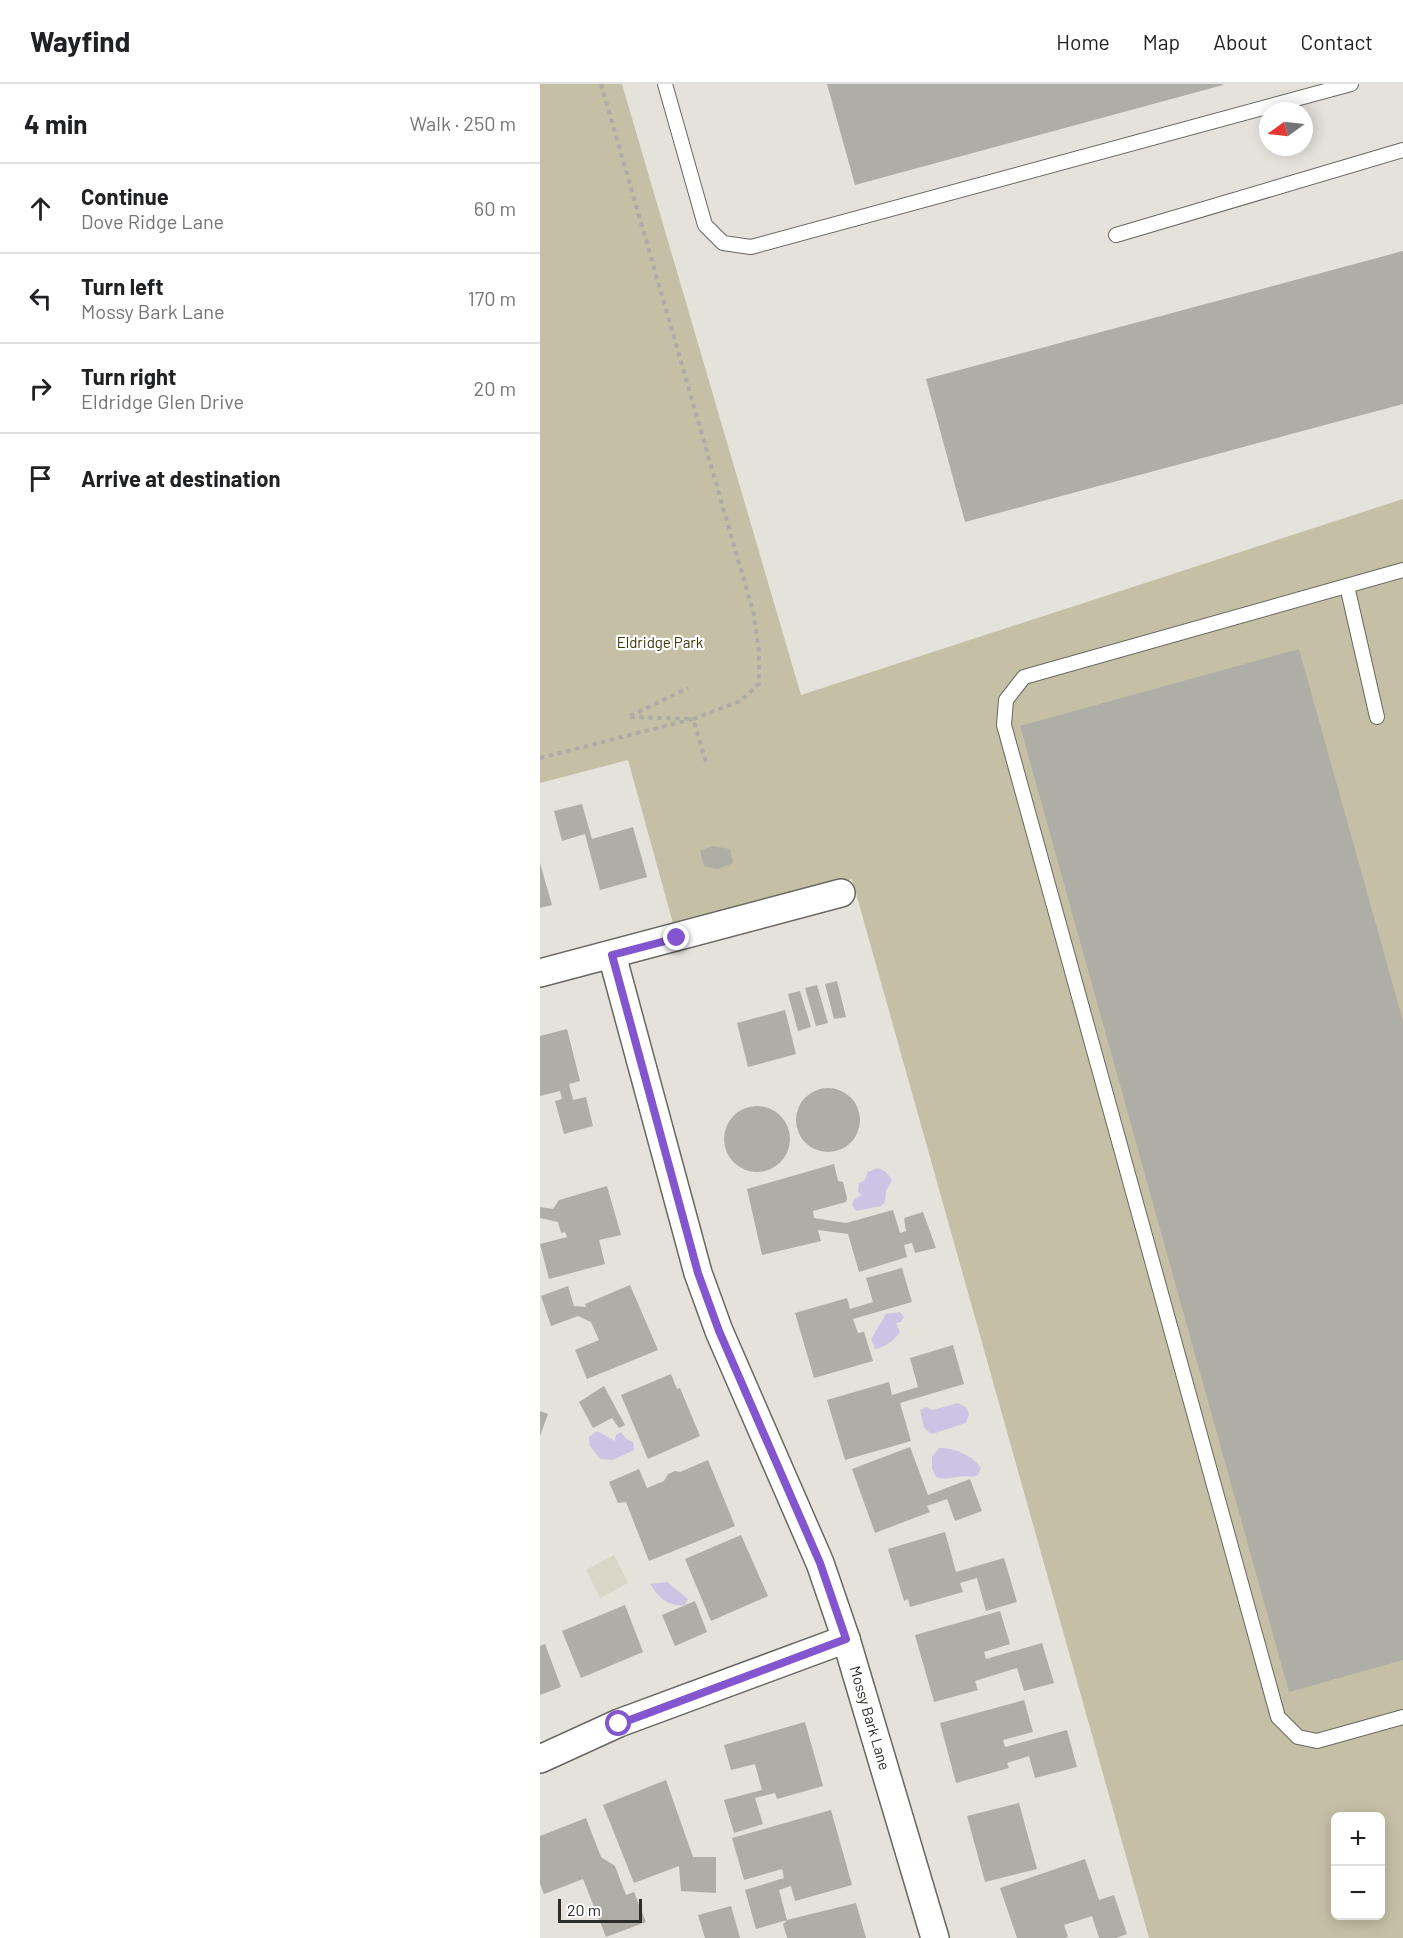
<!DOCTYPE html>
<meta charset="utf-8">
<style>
:root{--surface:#fff;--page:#f6f6f6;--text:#202124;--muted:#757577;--line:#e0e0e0}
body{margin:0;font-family:Barlow,sans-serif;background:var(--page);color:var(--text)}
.controls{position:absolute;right:18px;bottom:18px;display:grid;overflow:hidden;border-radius:9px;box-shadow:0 3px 15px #0003}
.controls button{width:54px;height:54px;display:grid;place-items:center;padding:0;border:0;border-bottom:2px solid var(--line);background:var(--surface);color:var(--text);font:30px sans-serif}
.compass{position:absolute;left:719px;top:18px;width:54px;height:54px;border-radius:50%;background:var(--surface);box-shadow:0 3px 15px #0003;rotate:255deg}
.scale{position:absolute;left:18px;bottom:15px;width:84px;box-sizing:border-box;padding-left:6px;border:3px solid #2d2d2a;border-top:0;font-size:16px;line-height:21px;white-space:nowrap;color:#2d2d2a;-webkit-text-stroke:4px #fff;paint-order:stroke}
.stop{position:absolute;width:18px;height:18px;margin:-14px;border:4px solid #8356cf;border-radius:50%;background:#fff}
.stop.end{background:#8356cf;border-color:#fff;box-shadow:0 2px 6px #0008}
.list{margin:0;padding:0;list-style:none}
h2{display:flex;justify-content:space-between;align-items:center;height:78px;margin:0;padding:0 24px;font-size:26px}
h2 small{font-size:20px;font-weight:400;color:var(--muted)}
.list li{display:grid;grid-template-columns:39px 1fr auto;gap:18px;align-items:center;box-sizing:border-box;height:90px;padding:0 24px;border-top:2px solid var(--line)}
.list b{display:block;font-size:22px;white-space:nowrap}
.list p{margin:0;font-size:20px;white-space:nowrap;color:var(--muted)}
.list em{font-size:20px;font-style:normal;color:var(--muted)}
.icon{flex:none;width:33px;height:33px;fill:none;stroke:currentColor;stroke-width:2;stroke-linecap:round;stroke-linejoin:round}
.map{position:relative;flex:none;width:863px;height:1854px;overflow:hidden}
header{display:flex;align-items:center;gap:36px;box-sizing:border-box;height:84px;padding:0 30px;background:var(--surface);border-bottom:2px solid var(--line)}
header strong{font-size:28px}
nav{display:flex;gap:33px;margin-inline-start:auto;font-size:21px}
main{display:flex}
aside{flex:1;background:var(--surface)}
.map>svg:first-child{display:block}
.built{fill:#d9d6c8}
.green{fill:#c5c0a5;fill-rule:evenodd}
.water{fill:#ccc4e5}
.building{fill:#aeada6}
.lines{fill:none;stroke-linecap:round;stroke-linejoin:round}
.lane-casing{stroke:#686760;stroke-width:16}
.street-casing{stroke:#686760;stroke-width:30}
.path{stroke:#adaba6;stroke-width:4;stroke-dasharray:4.5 4.5;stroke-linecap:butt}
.lane{stroke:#fff;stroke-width:14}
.street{stroke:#fff;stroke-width:27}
.route{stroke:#8356cf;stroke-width:8}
.labels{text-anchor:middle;stroke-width:4.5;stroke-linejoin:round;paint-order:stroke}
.park-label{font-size:15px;fill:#3f370a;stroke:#fff}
.street-label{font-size:15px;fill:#2d2d2a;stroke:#fff}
</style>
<header>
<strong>Wayfind</strong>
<nav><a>Home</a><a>Map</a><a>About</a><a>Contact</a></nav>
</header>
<main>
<aside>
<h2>4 min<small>Walk · 250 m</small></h2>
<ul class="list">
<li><svg class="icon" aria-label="ahead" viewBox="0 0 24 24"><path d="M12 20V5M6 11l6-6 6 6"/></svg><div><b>Continue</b><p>Dove Ridge Lane</p></div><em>60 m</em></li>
<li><svg class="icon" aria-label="left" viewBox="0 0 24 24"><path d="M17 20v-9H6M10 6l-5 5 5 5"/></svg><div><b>Turn left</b><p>Mossy Bark Lane</p></div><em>170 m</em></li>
<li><svg class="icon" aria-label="right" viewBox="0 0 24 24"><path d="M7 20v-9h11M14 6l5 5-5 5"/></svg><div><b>Turn right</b><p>Eldridge Glen Drive</p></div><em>20 m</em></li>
<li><svg class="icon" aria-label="arrive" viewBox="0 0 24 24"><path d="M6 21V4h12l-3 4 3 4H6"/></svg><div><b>Arrive at destination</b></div></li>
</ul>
</aside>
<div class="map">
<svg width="863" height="1854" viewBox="0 0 863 1854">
<rect width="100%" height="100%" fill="#e4e2db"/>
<polygon class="built" points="74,1471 88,1499 60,1514 46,1486"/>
<path class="green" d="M0,0H82L261,611L863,415V1854H609L312,795L137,854L88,676L0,699ZM796,1732H840V1832H796Z"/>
<g class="water">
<polygon points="338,1084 346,1088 352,1096 346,1107 345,1118 341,1122 316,1127 312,1121 314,1115 322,1111 318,1108 319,1099 324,1097 328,1088"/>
<path d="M360,1228L364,1233L361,1238L356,1239L360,1248C354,1256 345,1264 335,1265L331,1255L346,1230Z"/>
<polygon points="418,1319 427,1324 429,1330 426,1339 392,1350 384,1344 380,1326 386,1323 393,1326"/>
<polygon points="57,1347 75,1357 76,1351 81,1348 86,1355 93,1358 94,1366 73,1376 60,1375 50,1362 49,1353"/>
<path d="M399,1364C413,1363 434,1372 441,1384L438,1391L433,1393C420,1389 408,1398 396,1393L392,1384V1373Z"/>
<path d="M127,1498L148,1515L145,1521C128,1523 119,1514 110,1500Z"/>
</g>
<g class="building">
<polygon points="287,0 683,0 683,1 315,101"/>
<polygon points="863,167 863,320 425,438 386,295"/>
<polygon points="759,565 863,937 863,1576 749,1608 480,642"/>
<polygon points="42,720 52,755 93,743 107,793 60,806 45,750 22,757 14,727"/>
<polygon points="172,762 190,765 193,779 178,785 164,782 160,767"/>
<polygon points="0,779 12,821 0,824"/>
<polygon points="297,897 306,933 294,935 285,900"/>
<polygon points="277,901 288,939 276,942 265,904"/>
<polygon points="260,907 271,943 258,947 248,910"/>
<polygon points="245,926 256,970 208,983 197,939"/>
<polygon points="27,945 40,997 29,1000 33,1016 46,1013 53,1042 24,1050 15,1017 22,1015 20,1007 0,1012 0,952"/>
<circle cx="288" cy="1036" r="32"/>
<circle cx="217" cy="1055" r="33"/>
<polygon points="294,1080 298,1097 303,1098 307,1114 306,1118 273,1127 274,1134 306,1139 353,1126 360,1149 366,1147 364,1134 383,1128 396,1164 375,1169 372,1159 364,1161 367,1173 319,1188 308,1150 278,1146 281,1157 222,1171 207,1105"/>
<polygon points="67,1102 81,1151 59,1156 65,1180 9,1195 0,1160 27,1153 25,1148 21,1149 18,1138 0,1134 0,1123 13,1125 19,1116"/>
<polygon points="362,1184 372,1218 313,1235 318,1249 324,1248 333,1277 274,1294 255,1229 307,1214 310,1225 333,1218 326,1194"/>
<polygon points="90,1201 118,1266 47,1295 35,1266 59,1256 51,1238 38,1232 11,1242 1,1212 28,1202 34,1222 46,1223 45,1220"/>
<polygon points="413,1261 424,1300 360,1319 371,1357 305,1376 287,1316 349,1298 352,1311 378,1303 370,1274"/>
<polygon points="131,1290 137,1305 140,1304 160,1352 108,1375 81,1311"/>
<polygon points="64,1302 85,1341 79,1344 72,1334 53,1344 39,1318"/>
<polygon points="0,1327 8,1330 0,1352"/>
<polygon points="370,1363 388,1411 430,1395 442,1427 415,1437 407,1415 387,1422 390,1428 335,1449 312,1385"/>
<polygon points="168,1376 195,1442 109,1477 86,1418 78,1419 69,1398 99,1385 107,1404 124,1397 128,1390 135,1387 140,1388"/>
<polygon points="405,1448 416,1488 464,1474 477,1518 446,1527 437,1494 420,1499 423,1508 370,1523 368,1515 364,1517 348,1465"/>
<polygon points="201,1451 228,1512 171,1537 145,1475"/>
<polygon points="155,1517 167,1548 135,1562 122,1531"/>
<polygon points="85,1521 103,1568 41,1594 22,1547"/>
<polygon points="460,1527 470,1560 444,1568 446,1575 502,1559 514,1599 484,1607 477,1584 435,1597 438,1606 394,1618 375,1551"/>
<polygon points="5,1560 21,1603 0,1611 0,1562"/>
<polygon points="484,1616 493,1648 463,1656 465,1663 527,1646 537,1683 495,1694 489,1672 467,1679 469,1684 416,1699 400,1639"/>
<polygon points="265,1638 283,1702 237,1715 235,1709 215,1714 223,1740 194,1749 184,1716 222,1706 215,1680 191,1686 184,1661"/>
<polygon points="126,1696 153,1773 176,1773 176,1809 141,1807 139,1782 94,1799 63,1721"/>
<polygon points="479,1719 497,1785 445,1798 427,1732"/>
<polygon points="291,1726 312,1801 255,1817 251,1802 239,1806 247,1836 216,1845 205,1806 244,1794 242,1785 204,1796 192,1754"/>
<polygon points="46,1734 61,1773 75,1782 86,1811 94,1808 106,1838 66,1853 43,1795 4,1810 0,1800 0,1752"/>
<polygon points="545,1775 559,1816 574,1811 587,1850 576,1854 559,1854 552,1832 524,1841 528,1853 524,1854 477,1854 460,1804"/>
<polygon points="316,1819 326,1854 247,1854 243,1840 247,1836"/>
<polygon points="191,1822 200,1854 165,1854 158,1831"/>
</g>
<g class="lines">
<g class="lane-casing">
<g id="lane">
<polyline points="125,0 165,141 183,159 211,163 811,0"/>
<polyline points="576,151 863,66"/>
<polyline points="863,486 484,593 466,616 464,641 738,1633 758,1653 777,1657 863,1633"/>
<polyline points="807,502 837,633"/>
</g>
</g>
<g class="street-casing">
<g id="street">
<path id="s1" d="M72,871L158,1189L179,1247L280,1479L306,1555L395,1854"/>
<polyline points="0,889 301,809"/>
<polyline points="0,1675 79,1639 306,1555"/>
</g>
</g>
<g class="path">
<polyline points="61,0 214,531 219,569 219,600 200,617 153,635 88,633 148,604"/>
<polyline points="0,674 153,635 166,678"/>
</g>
<use href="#lane" class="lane"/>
<use href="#street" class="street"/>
</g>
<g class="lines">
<polyline class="route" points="79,1640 306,1555 280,1479 179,1247 158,1189 72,871 137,854"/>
</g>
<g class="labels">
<g class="park-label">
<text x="120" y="564">Eldridge Park</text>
</g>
<g class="street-label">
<text dy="5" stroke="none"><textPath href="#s1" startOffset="807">Mossy Bark Lane</textPath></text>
</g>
</g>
</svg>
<div class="controls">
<button>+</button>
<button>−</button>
</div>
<svg class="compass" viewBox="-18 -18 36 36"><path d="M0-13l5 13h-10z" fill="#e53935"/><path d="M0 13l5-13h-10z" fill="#757577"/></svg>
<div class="scale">20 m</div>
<div class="stop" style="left:79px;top:1640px"></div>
<div class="stop end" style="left:137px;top:854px"></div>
</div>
</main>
